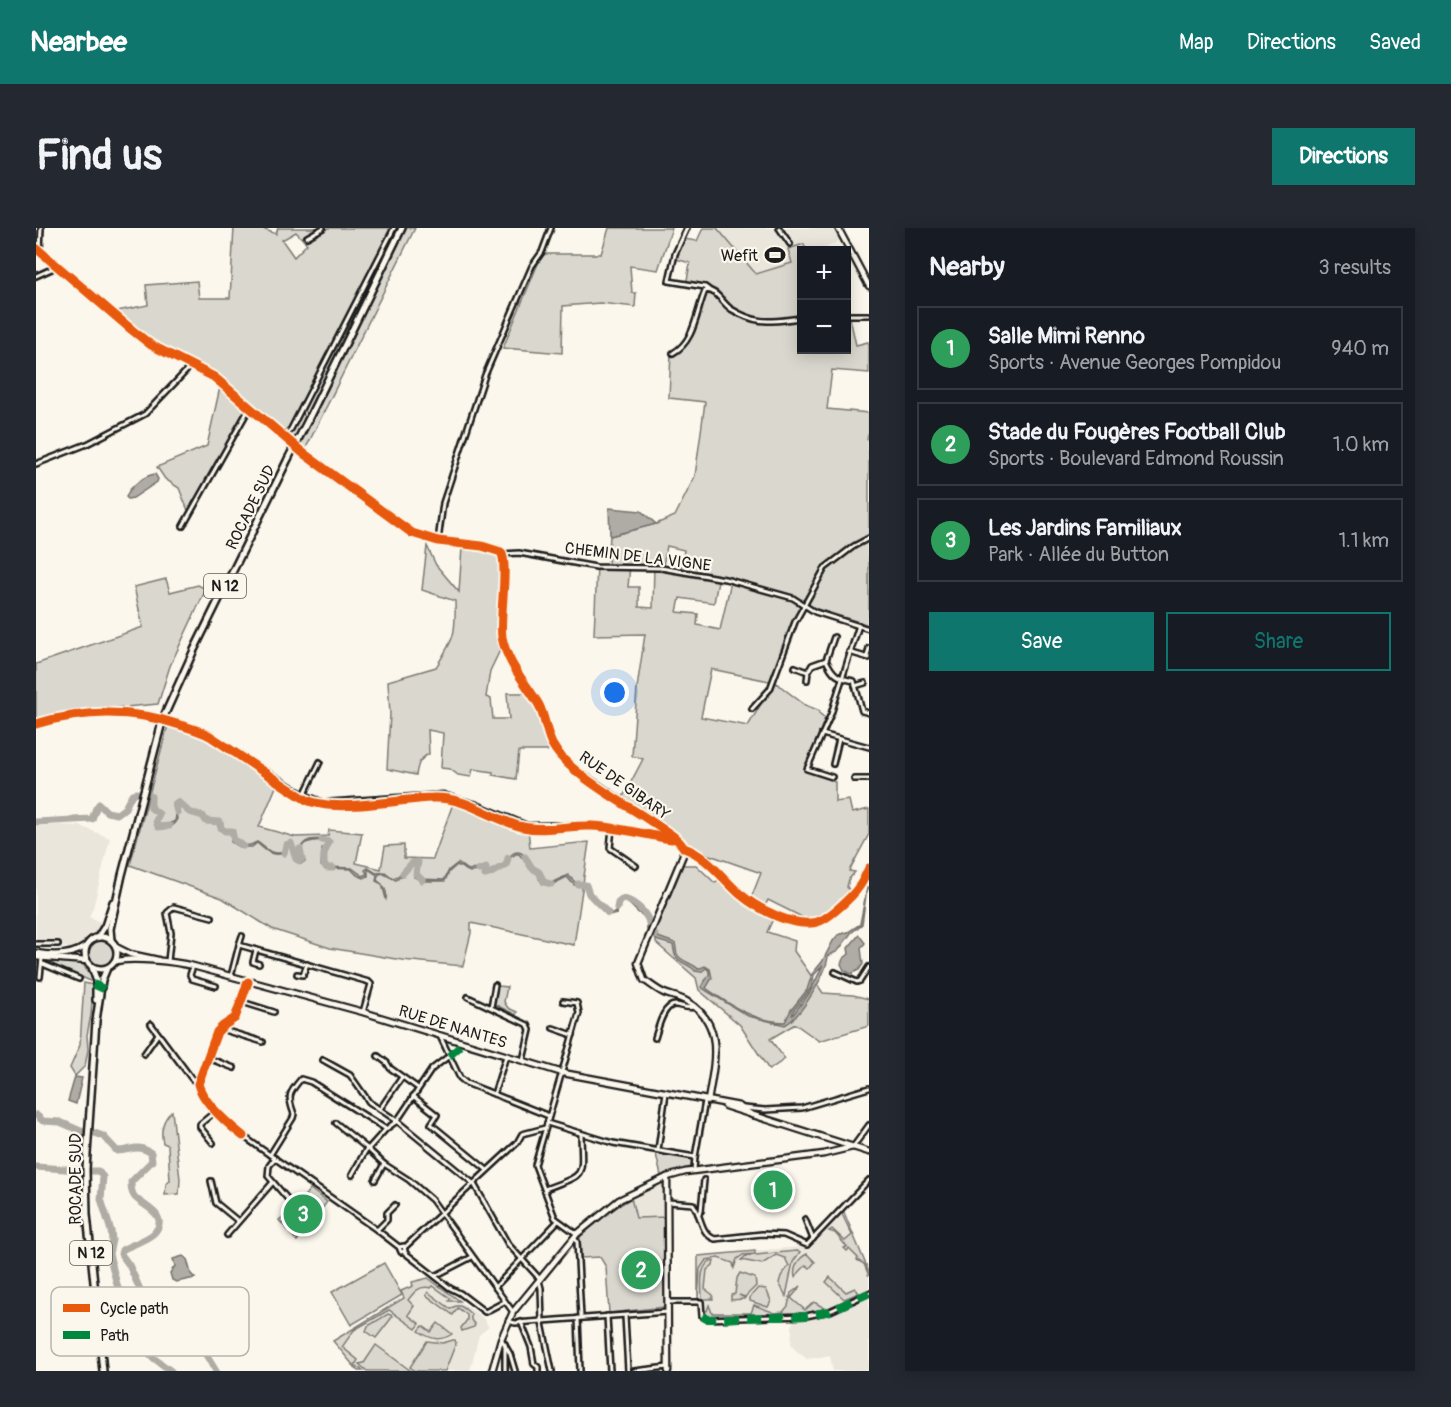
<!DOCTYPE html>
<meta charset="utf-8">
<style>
:root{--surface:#171b24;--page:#242831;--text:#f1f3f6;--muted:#9ea1a6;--line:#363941;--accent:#0f766e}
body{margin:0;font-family:Pangolin,sans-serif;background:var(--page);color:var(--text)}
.controls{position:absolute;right:18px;top:18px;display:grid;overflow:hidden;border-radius:0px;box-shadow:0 3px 15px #0003}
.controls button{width:54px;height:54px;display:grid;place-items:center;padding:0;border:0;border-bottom:2px solid var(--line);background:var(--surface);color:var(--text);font:30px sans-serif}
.you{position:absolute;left:579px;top:465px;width:21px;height:21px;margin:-15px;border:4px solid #fff;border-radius:50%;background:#1a73e8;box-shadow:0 0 0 9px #1a73e833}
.badge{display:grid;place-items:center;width:39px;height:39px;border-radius:50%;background:var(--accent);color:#fff;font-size:20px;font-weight:700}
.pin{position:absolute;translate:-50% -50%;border:3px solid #fff;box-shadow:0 2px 6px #0006}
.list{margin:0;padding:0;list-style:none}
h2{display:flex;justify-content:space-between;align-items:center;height:78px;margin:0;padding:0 24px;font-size:26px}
h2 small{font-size:20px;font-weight:400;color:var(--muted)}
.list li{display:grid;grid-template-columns:39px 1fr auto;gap:18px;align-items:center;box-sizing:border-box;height:84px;margin:0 12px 12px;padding:0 12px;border:2px solid var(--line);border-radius:0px}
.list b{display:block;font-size:22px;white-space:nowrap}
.list p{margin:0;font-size:20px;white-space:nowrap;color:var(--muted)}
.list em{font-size:20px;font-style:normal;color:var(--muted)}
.actions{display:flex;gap:12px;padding:18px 24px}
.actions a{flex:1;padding:14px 0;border:2px solid var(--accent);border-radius:0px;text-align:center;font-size:21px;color:var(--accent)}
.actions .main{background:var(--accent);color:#fff}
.map{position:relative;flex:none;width:833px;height:1143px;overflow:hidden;border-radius:0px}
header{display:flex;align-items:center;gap:36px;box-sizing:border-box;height:84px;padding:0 30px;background:var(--accent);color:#fff}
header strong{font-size:28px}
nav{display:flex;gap:33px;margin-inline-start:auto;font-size:21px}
.intro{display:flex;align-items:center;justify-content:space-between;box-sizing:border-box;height:144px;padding:0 36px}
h1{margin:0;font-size:42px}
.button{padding:15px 27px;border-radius:0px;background:var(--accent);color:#fff;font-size:21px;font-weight:700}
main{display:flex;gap:36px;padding:0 36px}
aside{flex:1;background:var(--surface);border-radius:0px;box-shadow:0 3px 15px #0003}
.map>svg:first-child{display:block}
.built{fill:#eae6dc}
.green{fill:#dad7ce;stroke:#7b7a75;stroke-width:1.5;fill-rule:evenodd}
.water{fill:#afaca5;stroke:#74726e;stroke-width:1.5;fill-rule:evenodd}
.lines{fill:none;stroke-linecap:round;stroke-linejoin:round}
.river{stroke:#afaca5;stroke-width:7}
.minor-casing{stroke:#1c1c1c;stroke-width:8}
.tertiary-casing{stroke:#1c1c1c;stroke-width:9}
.secondary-casing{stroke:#1c1c1c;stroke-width:9}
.primary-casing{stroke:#1c1c1c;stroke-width:10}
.minor{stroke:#fbf7ec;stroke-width:3}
.tertiary{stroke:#fbf7ec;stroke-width:4.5}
.secondary{stroke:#fbf7ec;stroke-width:4.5}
.primary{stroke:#fbf7ec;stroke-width:5}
.primary-bridge-casing{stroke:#1c1c1c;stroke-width:10;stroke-linecap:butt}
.primary-bridge{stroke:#fbf7ec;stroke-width:5}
.quiet{stroke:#00873e;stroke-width:8;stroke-dasharray:15 8;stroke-linecap:butt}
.cycleway-casing{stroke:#fbf7ec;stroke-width:13}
.cycleway{stroke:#e8590c;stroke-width:9}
.labels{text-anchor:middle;stroke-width:4.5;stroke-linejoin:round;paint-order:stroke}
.shield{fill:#fbf7ec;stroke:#5f5e5a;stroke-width:1.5}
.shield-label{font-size:15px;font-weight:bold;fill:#1c1c1c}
.poi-label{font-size:16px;fill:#1c1c1c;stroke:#fbf7ec;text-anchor:end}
.street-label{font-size:16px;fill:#1c1c1c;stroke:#fbf7ec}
.key{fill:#fbf7ec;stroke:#b8b5ae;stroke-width:1.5}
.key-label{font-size:16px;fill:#1c1c1c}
</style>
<header>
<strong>Nearbee</strong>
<nav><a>Map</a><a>Directions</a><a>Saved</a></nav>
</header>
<div class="intro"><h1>Find us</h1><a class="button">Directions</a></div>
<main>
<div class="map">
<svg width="833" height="1143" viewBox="0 0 833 1143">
<rect width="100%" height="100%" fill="#fbf7ec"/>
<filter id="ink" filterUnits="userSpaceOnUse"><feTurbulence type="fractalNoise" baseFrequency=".0167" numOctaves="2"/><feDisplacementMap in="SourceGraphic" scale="12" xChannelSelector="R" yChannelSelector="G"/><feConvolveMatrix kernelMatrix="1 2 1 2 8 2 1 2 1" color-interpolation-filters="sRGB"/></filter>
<g filter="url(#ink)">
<g class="built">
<polygon points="681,0 805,0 810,9 786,22 770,22 767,16 752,21 756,35 720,46"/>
<polygon points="25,597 44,598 74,610 57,680 53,689 66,695 62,705 41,721 0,716 0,598"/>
<polygon points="625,956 629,958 629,989 600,990 595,970"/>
<polygon points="807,982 833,1044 833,1063 793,1082 774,1086 667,1086 667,1071 662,1071 662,1028 763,1019 771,1021 775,1019"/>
<polygon points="395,1052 447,1090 453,1099 443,1107 434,1143 322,1143 297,1113 368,1070 365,1063"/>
<polygon points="833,1066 833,1143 797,1143 794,1128 771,1131 758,1121 755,1115 757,1090 771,1089"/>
</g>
<g class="green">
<path d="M198,0H224L240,6L242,0H379L269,222L217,178L155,290L143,260L129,251L121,239L171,218L184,159L169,146L117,122L71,85L112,77L110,57L161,53L163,70H194ZM260,4L271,16L258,29L246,12Z"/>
<polygon points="573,0 636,0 622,42 594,38 596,65 600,65 599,79 564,75 527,78 526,125 467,120 506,26 565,26"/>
<path d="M667,0H681L720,46L756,35L752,21L768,16L770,22H766V122H810L811,90H814L820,117L832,114L833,117V145L796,142L791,181L833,185V204L831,210L833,212V397L765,376L739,454L769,477L784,483L783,485L789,490L770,541L793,549L796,553L799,554V574L813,572L816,585L833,581V606L813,643L819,644L813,651L811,659L814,663C807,676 785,692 770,691L732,672L728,680L738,689L731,704L759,713L758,723L787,765L817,767L833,771V798L783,813L759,796L734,811L749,831L733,842L704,797L663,762L660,750L620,715V701L647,637H660L679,655L684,650L713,675L725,645L665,624L586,571L607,531L596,528L601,460L609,406L558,407L561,337H572L574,308L620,296L639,288L659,248L669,174L633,170L635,124C657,108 660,87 667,61L650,58L654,35L640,31L648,11L661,13ZM631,318L648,322L645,340L627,337ZM594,337H618L617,380L603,379V359H592ZM683,347L696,349L684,402L661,397L662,386L641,384L644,370L678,375ZM675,441L738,454L712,498L665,489Z"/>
<path d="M391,318L400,337L423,364L426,319L460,323L465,326L467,331L462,390L466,418L454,443L450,469L455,471L457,491H473L471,465H493L503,482L514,523H483L480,551L457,547V544L437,541L435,549L422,547L414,541L405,540L407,505L392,502L393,526C383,531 382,536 380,547L351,541L354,486L352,453L400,439C418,410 420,408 419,373L386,362Z"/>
<polygon points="130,351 134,364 162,357 170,361 134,438 122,476 67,481 0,493 0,436 107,399 98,359"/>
<polygon points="132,497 172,511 242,554 223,599 259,609 292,608 293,602 326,605 320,635 345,641 349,618 368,617 368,630 397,631 419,570 492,601 494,620 553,614 538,717 435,695 435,705 427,738 366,732 294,720 236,701 186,670 94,637"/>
<circle cx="65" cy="725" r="14"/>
<polygon points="10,731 46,734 51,743 57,747 57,754 20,738"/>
<polygon points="48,755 57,757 55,787 51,807 52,822 49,838 39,848 34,840 44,817"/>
<polygon points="462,758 471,759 468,774 472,780 481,784 480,787 458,776"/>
<path d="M136,883L144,951L143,966L129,967L130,956L134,953L132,917L127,915C124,902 126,892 136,883Z"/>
<polygon points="620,926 651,929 655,930 656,938 652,941 625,948"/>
<polygon points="274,961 291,974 261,1013 243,992 262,976"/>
<polygon points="595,970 600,990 629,989 629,1079 573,1085 570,1039 564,1029 545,1030 544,1009 573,984"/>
<polygon points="807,982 833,1044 833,1048 828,1036 821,1032 822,1030 813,1021 811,1023 808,1020 811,1019 799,1005 793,1003 796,1001 809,1013 816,1007 805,984"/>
<polygon points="719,1023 719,1026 707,1027 701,1031 698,1040 697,1035 682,1030 670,1032 664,1041 662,1071 662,1028"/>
<polygon points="761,1023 764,1024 757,1034 750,1068 743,1055 745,1048 753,1038 749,1030 740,1027 726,1036 705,1032 710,1028"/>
<path d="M771,1026L779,1034L774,1040L770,1037L759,1049C757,1040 762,1030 771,1026Z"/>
<path d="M674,1033H678L677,1037L671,1042L669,1061L677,1067V1071H666C666,1059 662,1041 674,1033Z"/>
<polygon points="348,1035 366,1067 315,1097 296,1064"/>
<polygon points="704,1045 719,1050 720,1058 709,1069 703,1067 709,1070 708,1071 695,1072 695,1067 699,1066 701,1050"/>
<polygon points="794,1049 810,1064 819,1060 823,1065 808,1071 790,1054"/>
<path d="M392,1050L424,1073H413L414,1070L397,1058L395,1060C383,1057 378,1064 372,1072L378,1078L372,1087L384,1096L380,1101L353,1082L318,1102L306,1119L322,1132L319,1137L327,1143H322L297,1113L368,1070L365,1063L377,1058L376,1054Z"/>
<polygon points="765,1058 755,1070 769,1082 778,1074 790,1081 825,1067 793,1082 763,1088 672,1090 668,1088 667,1083 671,1083 673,1077 676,1085 715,1085 718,1077 739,1085 747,1084 752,1078 755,1065"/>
<polygon points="722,1060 730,1061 735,1073 732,1079 714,1073 714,1069"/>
<path d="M392,1064L415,1081C423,1074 428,1080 435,1086V1092L439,1097L438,1099L426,1103L425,1100L431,1092V1087L422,1080L417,1087L390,1067Z"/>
<polygon points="352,1086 357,1088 340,1110 330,1103 332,1098"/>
<path d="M402,1095L416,1106C404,1114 394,1111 383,1103L387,1098L395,1104Z"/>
<polygon points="417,1112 419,1112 420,1115 409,1143 379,1143 374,1139 391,1113 407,1115"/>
<polygon points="340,1117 375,1143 331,1143 323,1136 328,1135"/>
</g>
<g class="water">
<path d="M119,246L122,251L121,254L97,270L92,271L90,269C94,258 108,248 119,246Z"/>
<polygon points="573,280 605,283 620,296 574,308"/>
<path d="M142,573L148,577L151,582L167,587L170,593H184V599L189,602L196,601L197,611C205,619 213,619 221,614C231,620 234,628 248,624L251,614L256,615L258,626L264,633L266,631L264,621C270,609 278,612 289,611L294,614L288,623L287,637L289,639L316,640L327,648L331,646L329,642L332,640L340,645L349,644L357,650C368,648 369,635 381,633L379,646L385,651L408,652L413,642L422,635C434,645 435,642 449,639V646C457,644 461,638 470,637C471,629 479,620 487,626C493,630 495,638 504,645L505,651L510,655L517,654L532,647L540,655H549C551,658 551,662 552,665C555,675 569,685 579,685L582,672L592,670L611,690L615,703L611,702L610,689C598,685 598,676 585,671L583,673L581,686L577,687C564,684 558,674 550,665L551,660L549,657H538L531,649L517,656L509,657L503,651V645L493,639L483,626H480L471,632V638L462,639L458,644L449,648H447L446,641C432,647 433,643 421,637L413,644L409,653H387L378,649L379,635L374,636L368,646L360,652L346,645L342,647L341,652C347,656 352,663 350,671L346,656L340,653L341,647L332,641V648L328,650L321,647L315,641L288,640L285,638L286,621L292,614C287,611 273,613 268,616L264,623L269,633L265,636L257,629L254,615L250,616V625C236,629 231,624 221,615L216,619H203L195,614V603L188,604L182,599V594H170L164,587L149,583L147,578L141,574L139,576L141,591L137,597L127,600L126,599L139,593L140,587L138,577Z"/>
<path d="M831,660H833L830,667L826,696L815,705L802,723L792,728C791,744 766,788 749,797L712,788L671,763L665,759L673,747V743L670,740L665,744L659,743C654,736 643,736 639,727C638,724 638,721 637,717L620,712L617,706L618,704L622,709L639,715C640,719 640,722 641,726C645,734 657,735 662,741L669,738L674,741L676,750L670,760C694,777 719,794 749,794L755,782L771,762L776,746L786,734L797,713L802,707L812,704L824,696ZM787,737L774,764L756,788L757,783L775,760L778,747Z"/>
<polygon points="823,707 829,715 825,720 827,736 823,742 815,746 808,742 805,736 807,731 813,726 812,720"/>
<polygon points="39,849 46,850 40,876 32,873"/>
<polygon points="147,1028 151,1031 155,1046 159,1050 140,1054 136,1052 134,1045 139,1038 137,1031"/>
</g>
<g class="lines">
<g class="river">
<polyline points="112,567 115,568 115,580 123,586 120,593 122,599 133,598"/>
<polyline points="141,584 139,576 142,574 153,584 167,588 170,593 184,594 185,600 189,603 196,603 198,612 207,618"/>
<polyline points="0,594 56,591 60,580 63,576 71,584 81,586 89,580 96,566 101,565"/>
<polyline points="286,612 293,614 288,626 288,637 291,640 297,640"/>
<polyline points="248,625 250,617 255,615 260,631 264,633 266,631 264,621"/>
<polyline points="489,629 496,640 503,644 508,654 515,656"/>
<path d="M443,642L450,640L449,647C457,646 462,639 470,638L472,630"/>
<polyline points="367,645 376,635 382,634 380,646 386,652"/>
<polyline points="542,656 550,657 553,666 572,685"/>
<path d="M581,680L582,675L586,671C596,671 610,684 613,694C615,700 614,702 619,707"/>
<path d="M0,887L7,893L24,894L47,904H56L67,908L81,923C95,923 100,915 115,925L116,933L95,954C95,959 95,964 98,968C105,978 134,986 119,1004C114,1011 94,1017 86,1022L85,1026L93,1037L120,1097L133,1103L159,1109L180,1143"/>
<polyline points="0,939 43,942"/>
<polyline points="54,943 62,943 67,949 65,971 75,1003 76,1012 73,1026 84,1068 81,1081 96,1114 135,1143"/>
</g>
<g class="minor-casing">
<g id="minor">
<polyline points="651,0 639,26 633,53 669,59 673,62"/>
<polyline points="743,0 754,16"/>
<polyline points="271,9 287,0"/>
<polyline points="4,24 5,0"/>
<polyline points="0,48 20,39"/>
<polyline points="810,87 833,87"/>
<path d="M637,125C659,113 660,84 669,63C680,60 686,75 695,81C723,98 735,93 766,90"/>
<polyline points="249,208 255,201 358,0"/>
<polyline points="0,236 51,216 109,186 155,138"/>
<polyline points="147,298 214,179"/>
<polyline points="402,313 407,275 449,147 496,38 506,24 515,0"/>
<polyline points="467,326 483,325 560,339 625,340 689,351 757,370 779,384 833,401"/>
<path d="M798,409L790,432C797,447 802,450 818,453L826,483L833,485"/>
<polyline points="813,424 833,430"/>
<polyline points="831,429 833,420"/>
<polyline points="759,439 772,444 776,437 790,432"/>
<polyline points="771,452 772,444"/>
<polyline points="819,458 829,455"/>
<polyline points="716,481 734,461 759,394 789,340 818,318 833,310"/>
<polyline points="786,506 833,519"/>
<polyline points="797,536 803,511"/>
<polyline points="796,549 771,541 795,486 823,397"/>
<polyline points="818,551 833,551"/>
<polyline points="268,567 284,534"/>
<polyline points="576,600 574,620 600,638"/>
<path d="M648,620C671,628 686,650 704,666C722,681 760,702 784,693C794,689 816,669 822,660C827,654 830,646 833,640"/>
<polyline points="0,716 22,716"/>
<polyline points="203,717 206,708"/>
<polyline points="220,722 217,734 223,736"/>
<polyline points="132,733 135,705 131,685 138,679 176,689"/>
<polyline points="7,736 43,751"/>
<polyline points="157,738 154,747 156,751 180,758"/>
<polyline points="799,744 821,754 824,753 833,739"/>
<polyline points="261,746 267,747 271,736"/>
<polyline points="195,748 203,717 333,754 335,756 327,784"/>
<polyline points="4,749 6,730"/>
<polyline points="212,754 199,790 187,798 181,804 162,856 164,863 180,883 207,908 341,1002 363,1019 365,1024 369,1023 368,1018 363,1019"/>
<polyline points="432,769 492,797 494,802 487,832"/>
<polyline points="527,773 541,775 543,785 499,937 519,990 541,1006"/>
<polyline points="206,774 238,784"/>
<polyline points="455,779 459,757"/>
<polyline points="115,796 156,851 162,856"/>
<polyline points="187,798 191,803 227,814"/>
<polyline points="517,800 537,807"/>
<polyline points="404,808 424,850 430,855 513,888"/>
<path d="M619,810C622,801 627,777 639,777C646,777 648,781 659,779"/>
<polyline points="108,826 122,806"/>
<polyline points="342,828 351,835 354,840 382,860"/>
<polyline points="172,830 198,840"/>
<polyline points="287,832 314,847 333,874 361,893 438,956 472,1016 503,1050"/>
<polyline points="458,866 470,828"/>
<polyline points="377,868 401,887 395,896 451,942"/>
<polyline points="708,880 729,882 766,880 833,860"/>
<polyline points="344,881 366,849"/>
<polyline points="300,895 332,921 350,901 361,893 396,841 413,828"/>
<polyline points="511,895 577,915 659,929"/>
<polyline points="177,915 164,899 164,896 180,883"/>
<polyline points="817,919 833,897"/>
<polyline points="332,921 348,936 373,952 396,972 477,1084"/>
<polyline points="622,922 630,865"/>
<path d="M234,927L257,890L258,886C251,868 253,865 265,851L275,854L350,901"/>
<polyline points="239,930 233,938 232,948 255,975"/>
<polyline points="658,942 659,929 669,873"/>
<polyline points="316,947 331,920"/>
<polyline points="339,952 348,936"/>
<polyline points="175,953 180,975 202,993"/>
<path d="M509,961C551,945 546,951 545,906"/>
<path d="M632,974L657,976C666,988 664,1006 679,1011L726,1006L748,1007L771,1017L833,952"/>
<polyline points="662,986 665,983 668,952"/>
<polyline points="769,991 777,1011"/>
<polyline points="341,1002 351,992 351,985 359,977"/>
<polyline points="191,1007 237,954"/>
<polyline points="538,1009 541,1014 545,1089"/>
<polyline points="369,1019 481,915 486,906 509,900"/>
<polyline points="368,1024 414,1060 424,1065 449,1084 468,1074"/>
<polyline points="399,1048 436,1029"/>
<polyline points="503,1053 505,1060 506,1095 516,1143"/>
<polyline points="459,1059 522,993"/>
<polyline points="633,1074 665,1074 666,1088 671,1091 770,1088 794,1083 833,1065"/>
<polyline points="571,1088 574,1143"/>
<polyline points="589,1088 592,1143"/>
<polyline points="542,1090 544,1143"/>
<polyline points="472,1093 479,1095 632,1084"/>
<polyline points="485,1094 495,1119 498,1136 502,1139 502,1143"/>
<polyline points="466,1112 474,1126 479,1143"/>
<polyline points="469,1143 469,1116"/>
<polyline points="598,1143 632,1139"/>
</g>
</g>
<g class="tertiary-casing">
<g id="tertiary">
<path d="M0,20L96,102L115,117L178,149L267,225L376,305L402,313L461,321L467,326C472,344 464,379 465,400C467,431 490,452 503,478C509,490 510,502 515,514C519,524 528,531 536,539L632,604C640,611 648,615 647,627L602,735L608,752C614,756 621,762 628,765C635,768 643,769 650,773C690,795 678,836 672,873"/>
<polyline points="0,496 18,491 56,486 76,485 115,489 153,500 174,509 268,567 287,575 407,567 438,576 491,598 557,597 636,611 639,610"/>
<polyline points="631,949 632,1143"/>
<polyline points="456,1143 465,1111 477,1084 541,1006 583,972 631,949 649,944 788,926 817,919"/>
</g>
</g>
<g class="secondary-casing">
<g id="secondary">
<polyline points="802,0 833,58"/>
<polyline points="80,719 94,726 122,732"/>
<path d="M0,725C17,728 36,728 50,718"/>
<polyline points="0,729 51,733"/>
<path d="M78,734C93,728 141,734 157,738L327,784L527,845L703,878L716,887"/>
<polyline points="689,878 833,924"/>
</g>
</g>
<g class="primary-casing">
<g id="primary">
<polyline points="272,192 366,0"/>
<polyline points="129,486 158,422 252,231"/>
<circle cx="65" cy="725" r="16"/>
<polyline points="62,709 69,698 77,674"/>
<polyline points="75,712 74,701 86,647 125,498"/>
<polyline points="56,739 60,751 60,772"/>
<polyline points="67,1143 51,986 50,941 60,793 66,752 71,740"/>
</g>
</g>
<use href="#minor" class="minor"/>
<use href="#tertiary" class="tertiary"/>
<use href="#secondary" class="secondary"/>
<use href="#primary" class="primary"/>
<g class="primary-bridge-casing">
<g id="primary-bridge">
<polyline points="252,231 272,192"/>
<polyline points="125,498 129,486"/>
</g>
</g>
<use href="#primary-bridge" class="primary-bridge"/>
<g class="quiet">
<polyline points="57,756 68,761"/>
<polyline points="413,828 428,815"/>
<polyline points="666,1088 671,1091 770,1088 794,1083 833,1065"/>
</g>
<g class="cycleway-casing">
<g id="cycleway">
<path d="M0,20L96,102L115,117L178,149L267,225L376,305L402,313L446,318L465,324C473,336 463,389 466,409C471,436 490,455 503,477C509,489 510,504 516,516C531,545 588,575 616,594C627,602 641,608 648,620C671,628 686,650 704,666C722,681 760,702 784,693C794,689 816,669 822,660C827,654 830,646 833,640"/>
<path d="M0,496C47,482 97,481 144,497C154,500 165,503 174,508C206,529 237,551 269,571C297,586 363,571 396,570C430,568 456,592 487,599C509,604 533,597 556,598C583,599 609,607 636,611"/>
<path d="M207,908C192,896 167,875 162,856L181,804L187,798L199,790L212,754"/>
</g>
</g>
<use href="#cycleway" class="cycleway"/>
</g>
</g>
<defs>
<g id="stadium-bare" transform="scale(1.62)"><path d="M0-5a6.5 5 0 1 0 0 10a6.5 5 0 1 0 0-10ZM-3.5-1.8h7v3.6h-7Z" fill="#1c1c1c" stroke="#fbf7ec" stroke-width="2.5" paint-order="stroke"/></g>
</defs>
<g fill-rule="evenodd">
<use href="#stadium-bare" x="739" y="27"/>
</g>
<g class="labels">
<g class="shield">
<rect x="168" y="346" width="42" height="24" rx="4.5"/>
<rect x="34" y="1013" width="42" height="24" rx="4.5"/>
</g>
<g class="shield-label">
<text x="189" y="363">N 12</text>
<text x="55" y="1030">N 12</text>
</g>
<g class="poi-label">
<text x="722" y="33">Wefit</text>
</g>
<g class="street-label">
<text transform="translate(214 279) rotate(-64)" y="6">ROCADE SUD</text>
<text transform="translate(602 328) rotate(7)" y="6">CHEMIN DE LA VIGNE</text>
<text transform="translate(589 557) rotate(35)" y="6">RUE DE GIBARY</text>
<text transform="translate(417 798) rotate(17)" y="6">RUE DE NANTES</text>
<text transform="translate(39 951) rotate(-90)" y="6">ROCADE SUD</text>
</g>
</g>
<rect x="15" y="1059" width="198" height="69" rx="9" class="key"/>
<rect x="27" y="1076" width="27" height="8" fill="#e8590c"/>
<rect x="27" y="1103" width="27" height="8" fill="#00873e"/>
<g class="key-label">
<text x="64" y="1086">Cycle path</text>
<text x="64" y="1113">Path</text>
</g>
</svg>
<div class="controls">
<button>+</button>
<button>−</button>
</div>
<div class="you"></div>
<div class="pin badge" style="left:737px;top:962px;background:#2e9e5b">1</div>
<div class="pin badge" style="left:605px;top:1042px;background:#2e9e5b">2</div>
<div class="pin badge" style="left:267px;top:986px;background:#2e9e5b">3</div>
</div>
<aside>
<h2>Nearby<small>3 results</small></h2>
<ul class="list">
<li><span class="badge" style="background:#2e9e5b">1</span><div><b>Salle Mimi Renno</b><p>Sports · Avenue Georges Pompidou</p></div><em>940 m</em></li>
<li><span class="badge" style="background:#2e9e5b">2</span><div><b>Stade du Fougères Football Club</b><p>Sports · Boulevard Edmond Roussin</p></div><em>1.0 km</em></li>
<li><span class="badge" style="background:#2e9e5b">3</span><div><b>Les Jardins Familiaux</b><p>Park · Allée du Button</p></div><em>1.1 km</em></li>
</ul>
<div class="actions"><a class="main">Save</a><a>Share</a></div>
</aside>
</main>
